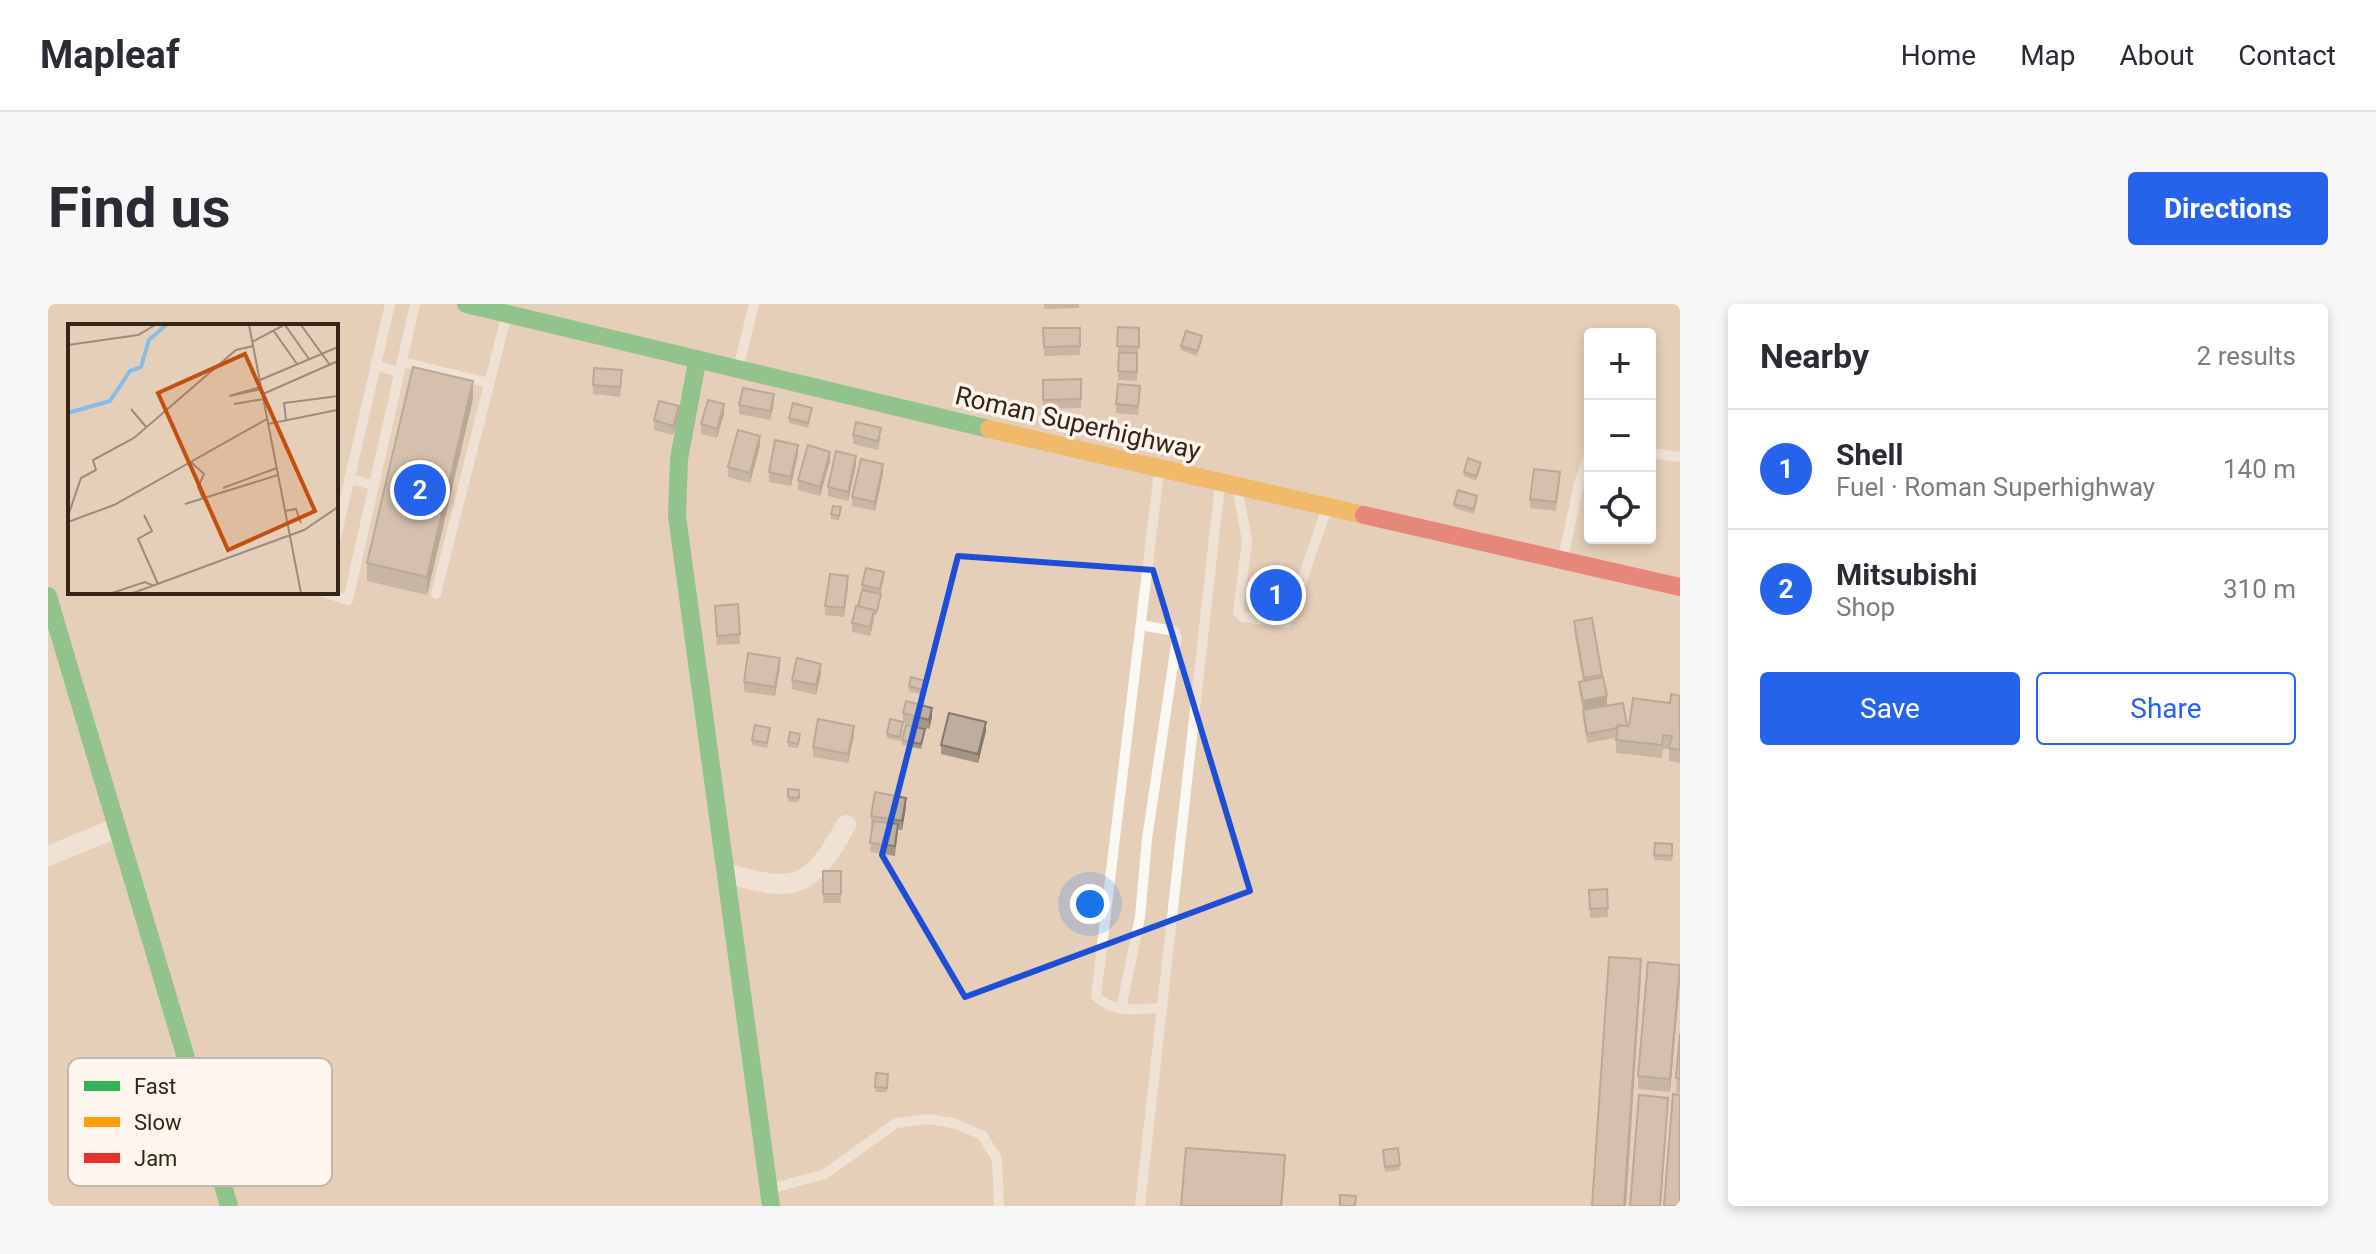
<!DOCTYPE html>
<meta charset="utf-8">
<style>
:root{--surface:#fff;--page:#f7f7f7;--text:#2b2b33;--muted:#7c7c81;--line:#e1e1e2;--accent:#2563eb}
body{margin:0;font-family:Roboto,sans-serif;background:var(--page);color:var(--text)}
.controls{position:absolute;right:24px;top:24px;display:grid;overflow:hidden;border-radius:8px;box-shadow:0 4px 12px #0003}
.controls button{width:72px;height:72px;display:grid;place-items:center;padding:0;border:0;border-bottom:2px solid var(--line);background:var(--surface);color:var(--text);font:40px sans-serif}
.you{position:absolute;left:1042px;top:600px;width:28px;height:28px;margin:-20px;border:6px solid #fff;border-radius:50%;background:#1a73e8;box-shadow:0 0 0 12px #1a73e833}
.badge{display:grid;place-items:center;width:52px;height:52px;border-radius:50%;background:var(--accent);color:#fff;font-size:26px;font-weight:700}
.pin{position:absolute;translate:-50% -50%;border:4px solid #fff;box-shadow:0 2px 8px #0006}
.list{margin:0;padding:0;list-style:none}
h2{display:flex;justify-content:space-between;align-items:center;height:104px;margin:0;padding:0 32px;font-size:34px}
h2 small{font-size:26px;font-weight:400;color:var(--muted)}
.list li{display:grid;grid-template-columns:52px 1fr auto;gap:24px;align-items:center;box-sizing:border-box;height:120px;padding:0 32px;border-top:2px solid var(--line)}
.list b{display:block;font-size:30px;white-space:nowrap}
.list p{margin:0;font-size:26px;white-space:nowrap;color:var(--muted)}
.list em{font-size:26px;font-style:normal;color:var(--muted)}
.actions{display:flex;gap:16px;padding:24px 32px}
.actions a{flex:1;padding:18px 0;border:2px solid var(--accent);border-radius:8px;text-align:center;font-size:28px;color:var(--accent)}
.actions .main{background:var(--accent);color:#fff}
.icon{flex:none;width:44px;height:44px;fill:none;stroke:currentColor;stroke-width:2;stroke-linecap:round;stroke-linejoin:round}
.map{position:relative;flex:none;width:1632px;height:902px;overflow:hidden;border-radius:8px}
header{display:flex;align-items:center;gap:48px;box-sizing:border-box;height:112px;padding:0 40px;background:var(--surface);border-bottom:2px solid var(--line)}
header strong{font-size:38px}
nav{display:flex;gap:44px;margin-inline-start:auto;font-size:28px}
.intro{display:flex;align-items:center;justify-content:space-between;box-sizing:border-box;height:192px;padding:0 48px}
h1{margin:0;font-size:56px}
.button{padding:20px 36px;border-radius:8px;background:var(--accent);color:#fff;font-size:28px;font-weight:700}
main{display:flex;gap:48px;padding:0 48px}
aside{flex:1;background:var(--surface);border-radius:8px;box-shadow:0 4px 12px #0003}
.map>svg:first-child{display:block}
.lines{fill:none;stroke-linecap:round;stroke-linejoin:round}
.lane{stroke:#fbf8f4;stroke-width:10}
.street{stroke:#fbf8f4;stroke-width:20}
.fast{stroke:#30b455;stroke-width:18}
.slow{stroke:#ff9f0a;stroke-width:18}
.jam{stroke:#e5322d;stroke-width:18}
.wall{fill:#a49687}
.shaded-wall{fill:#867a6e}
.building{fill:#bfae9d;stroke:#867a6e;stroke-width:2}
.marked{fill:none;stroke:#1d4ed8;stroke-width:6;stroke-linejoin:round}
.labels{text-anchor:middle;stroke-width:7;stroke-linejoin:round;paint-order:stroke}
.street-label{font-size:26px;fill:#352516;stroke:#fef6ee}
.inset-river{fill:none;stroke:#85bce8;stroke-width:4}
.inset-road{fill:none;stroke:#9f8b78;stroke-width:2}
.view{fill:#c44f0e;fill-opacity:0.15;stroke:#c44f0e;stroke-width:4}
.inset-edge{fill:none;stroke:#352516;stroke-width:4}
.key{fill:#fef6ee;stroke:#c2b7ad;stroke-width:2}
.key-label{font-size:22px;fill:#352516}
</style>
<header>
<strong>Mapleaf</strong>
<nav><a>Home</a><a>Map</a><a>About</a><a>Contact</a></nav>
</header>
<div class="intro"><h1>Find us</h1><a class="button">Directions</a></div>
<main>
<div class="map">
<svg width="1632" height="902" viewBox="0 0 1632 902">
<rect width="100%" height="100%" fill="#e5cfb9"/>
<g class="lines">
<g class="lane">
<polyline points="354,58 441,79"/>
<polyline points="328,62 352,68"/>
<polyline points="690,65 706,0"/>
<polyline points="1602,149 1632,153"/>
<path d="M1111,168L1048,692C1066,710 1090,705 1114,704"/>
<polyline points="301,175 326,181"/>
<polyline points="1190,188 1199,237 1190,308 1195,313 1239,319 1278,207"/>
<polyline points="288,233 342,0"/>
<polyline points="1515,254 1531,180 1542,148"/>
<polyline points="275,288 300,296 367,0"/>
<polyline points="388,290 458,13"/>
<polyline points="1073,705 1092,613 1099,535 1129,334 1126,327 1093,321"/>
<polyline points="722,885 777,870 848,819 880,815 905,819 934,831 949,855 951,902"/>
<polyline points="1092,902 1172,180"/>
</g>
<g class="street">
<polyline points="0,552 68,524"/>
<path d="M678,569C747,589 762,586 798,521"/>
</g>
<g class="fast">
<polyline points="418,0 941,125"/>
<polyline points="649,58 631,155 629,212 723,902"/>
<path d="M0,292C60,496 123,698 181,902"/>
</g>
<polyline class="slow" points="941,125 1316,211"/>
<polyline class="jam" points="1316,211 1632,283"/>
</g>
<g class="wall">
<polygon points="996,0 1031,0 1031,4 996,5"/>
<polygon points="1070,23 1091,24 1089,77 1070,76"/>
<polygon points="995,24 1032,24 1032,51 996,52"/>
<polygon points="1154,37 1149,52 1133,46 1133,42"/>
<polygon points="1033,75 1033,104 995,105 995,76"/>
<polygon points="574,76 572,93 545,90 545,81"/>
<polygon points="1092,91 1090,111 1068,109 1068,100"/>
<polygon points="425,95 379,291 319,277 319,259"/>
<polygon points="726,99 722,116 691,110 691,101"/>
<polygon points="764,109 760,124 741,119 741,114"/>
<polygon points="676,110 669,134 653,130 653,120"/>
<polygon points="631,112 625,131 606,126 606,116"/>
<polygon points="805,131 833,133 830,146 805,140"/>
<polygon points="712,141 702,179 680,173 680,163"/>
<polygon points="750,150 743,182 721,178 721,168"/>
<polygon points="782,157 772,192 750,186 750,176"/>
<polygon points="808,161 800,197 780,192 780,183"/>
<polygon points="1433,164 1428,177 1416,172 1416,168"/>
<polygon points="835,169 827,207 804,202 804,193"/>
<polygon points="1512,177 1508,207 1482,204 1482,195"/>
<polygon points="1429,196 1426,210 1406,204 1406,200"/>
<polygon points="793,208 791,216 783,215 783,210"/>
<polygon points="836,273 829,311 826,311 822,332 804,328 804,319 810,303 814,286 814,281"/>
<polygon points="800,282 796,313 777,311 777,302"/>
<polygon points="667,311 692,330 692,340 669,341"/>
<polygon points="1526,317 1554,371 1559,401 1579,422 1581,422 1622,399 1632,392 1632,459 1621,457 1621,445 1615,445 1614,454 1568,449 1568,434 1539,439 1535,415 1535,406 1531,387 1531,378 1535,377 1526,326"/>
<polygon points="732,363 727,392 696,388 696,378"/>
<polygon points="773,370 768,391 744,385 744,376"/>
<polygon points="878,381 875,391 861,387 861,382"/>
<polygon points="855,409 884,413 881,425 855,419 852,437 839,434 839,430 855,418"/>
<polygon points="938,427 930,459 893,450 893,441"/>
<polygon points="722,428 719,444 704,441 704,436"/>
<polygon points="877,429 873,445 854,441 854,436"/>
<polygon points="806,431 800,459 765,453 765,443"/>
<polygon points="752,435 750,444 740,443 740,438"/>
<polygon points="740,485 751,486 751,498 740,498"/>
<polygon points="858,503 854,526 850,526 847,552 822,548 824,521 823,521 823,512"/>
<polygon points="1607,539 1624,540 1624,557 1606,556"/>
<rect x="775" y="567" width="18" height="32"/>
<polygon points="1559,585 1560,613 1542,614 1541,586"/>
<polygon points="1632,661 1632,677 1622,788 1590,785 1590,772"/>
<polygon points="1632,729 1632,789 1628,788"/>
<polygon points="828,769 840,770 839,788 827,788"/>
<polygon points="1350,844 1352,866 1337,868 1335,846"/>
</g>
<g class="shaded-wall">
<polygon points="425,77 425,95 379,291 379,273"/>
<polygon points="726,90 726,99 722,116 722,107"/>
<polygon points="676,100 676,110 669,134 669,125"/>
<polygon points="631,102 631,112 625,131 625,122"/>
<polygon points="712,132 712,141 702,179 702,169"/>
<polygon points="750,141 750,150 743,182 743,173"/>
<polygon points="782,148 782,157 772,192 772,183"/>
<polygon points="808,152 808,161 800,197 800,188"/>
<polygon points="835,160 835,169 827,207 827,198"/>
<polygon points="800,272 800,282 796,313 796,304"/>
<polygon points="826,306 826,315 822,332 822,323"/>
<polygon points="732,354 732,363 727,392 727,383"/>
<polygon points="773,360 773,370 768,391 768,381"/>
<polygon points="1559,392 1559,401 1535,406 1535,397"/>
<polygon points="884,404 884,413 881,425 881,416"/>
<polygon points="938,418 938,427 930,459 930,450"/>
<polygon points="806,422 806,431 800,459 800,450"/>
<polygon points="858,494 858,503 854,526 854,517"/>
<polygon points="1593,655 1593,673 1578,902 1576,902"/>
<polygon points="1632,664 1632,677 1622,788 1622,775"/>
<polygon points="1620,794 1613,902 1612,902"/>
<polygon points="1237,851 1237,869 1234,902 1233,902"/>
</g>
<g class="building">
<polygon points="1070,23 1091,24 1091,43 1069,42"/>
<polygon points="995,24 1032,24 1032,42 996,43"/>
<polygon points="1138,27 1154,32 1149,47 1133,42"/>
<polygon points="1071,49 1089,49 1089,68 1070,67"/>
<polygon points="365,63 425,77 379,273 319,259"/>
<polygon points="546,64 574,66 572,83 545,81"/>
<polygon points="1033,75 1033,95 995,96 995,76"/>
<polygon points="1070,80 1092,82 1090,102 1068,100"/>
<polygon points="695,84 726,90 722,107 691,101"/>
<polygon points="660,96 676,100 669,125 653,120"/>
<polygon points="611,97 631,102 625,122 606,116"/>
<polygon points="745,99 764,104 760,119 741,114"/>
<polygon points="808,118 833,124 830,137 805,131"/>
<polygon points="690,126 712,132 702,169 680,163"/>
<polygon points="727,136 750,141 743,173 721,168"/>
<polygon points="760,141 782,148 772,183 750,176"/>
<polygon points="788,147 808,152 800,188 780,183"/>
<polygon points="1420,154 1433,159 1428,172 1416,168"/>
<polygon points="813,155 835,160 827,198 804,193"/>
<polygon points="1486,165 1512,168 1508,198 1482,195"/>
<polygon points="1410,186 1429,192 1426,205 1406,200"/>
<polygon points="785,202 793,203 791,212 783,210"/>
<polygon points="818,264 836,268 832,285 814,281"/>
<polygon points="782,270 800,272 796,304 777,302"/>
<polygon points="814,286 833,290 829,307 810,302"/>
<polygon points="690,300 692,330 669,332 667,302"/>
<polygon points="808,302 826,306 822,323 804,319"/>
<polygon points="1544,314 1554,371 1536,374 1526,317"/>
<polygon points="700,349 732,354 727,383 696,378"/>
<polygon points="749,354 773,360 768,381 744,376"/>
<polygon points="863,373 878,377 875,386 861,382"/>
<polygon points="1555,373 1559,392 1535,397 1531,378"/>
<polygon points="1623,390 1632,392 1632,446 1621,444 1624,432 1615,431 1614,441 1568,436 1570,421 1581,422 1585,394 1622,399"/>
<polygon points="858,397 884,404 881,416 855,409"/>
<polygon points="1575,399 1579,422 1570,421 1569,424 1539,430 1535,406"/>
<polygon points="901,409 938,418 930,450 893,441"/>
<polygon points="770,415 806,422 800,450 765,443"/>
<polygon points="842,415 855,418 852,433 839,430"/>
<polygon points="707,421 722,424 719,439 704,436"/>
<polygon points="858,421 877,425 873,440 854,436"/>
<polygon points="742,428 752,430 750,440 740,438"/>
<polygon points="740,485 751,486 751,494 740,493"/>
<polygon points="827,488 858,494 854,517 823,512"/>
<polygon points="825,517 850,520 847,542 822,539"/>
<polygon points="1607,539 1624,540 1624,552 1606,551"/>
<rect x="775" y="567" width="18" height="23"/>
<polygon points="1559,585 1560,604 1542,605 1541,586"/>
<polygon points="1561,653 1593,655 1576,902 1544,902"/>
<polygon points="1600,658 1632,661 1622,775 1590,772"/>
<polygon points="1632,729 1632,775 1628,774"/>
<polygon points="828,769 840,770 839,784 827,783"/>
<polygon points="1625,790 1632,791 1632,902 1616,902"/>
<polygon points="1591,791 1620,794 1612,902 1582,902"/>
<polygon points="1138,844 1237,851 1233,902 1133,902"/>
<polygon points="1350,844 1352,861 1337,863 1335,846"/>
<polygon points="1292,891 1308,892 1307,902 1292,902"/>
</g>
<path d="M0 0H1632V902H0ZM910,252L1105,266L1202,587L917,693L834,551Z" fill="#e5cfb9" fill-opacity=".55" fill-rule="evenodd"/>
<path class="marked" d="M910,252L1105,266L1202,587L917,693L834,551Z"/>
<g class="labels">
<g class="street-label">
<text transform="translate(1030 119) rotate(13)" y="9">Roman Superhighway</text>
</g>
</g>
<g transform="translate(20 20)">
<rect width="270" height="270" fill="#e5cfb9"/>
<path class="inset-river" d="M0,89L42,77L62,47L73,43L81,16L98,1"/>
<path class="inset-road" d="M181,1L233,269M217,1L241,35M233,1L262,41M205,6L229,40M184,18L216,1M0,21L70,11L87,1M192,56L270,23M193,63L161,72L194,65M195,70L270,37M166,80L196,75M63,85L79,104M218,96L216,79L270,72M200,100L269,86M123,138L136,150L130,163L135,175M155,164L209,144M117,180L210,151M217,187L228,185L233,199M76,191L84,207L70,215L90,260M0,192L13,154L28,146L25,136L66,114L168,26L185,22M0,198L46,181L199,95M44,269L77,258L86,262M65,269L236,206L270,183"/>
<path class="view" d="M177,30L247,187L160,226L90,69Z"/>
<rect width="270" height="270" class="inset-edge"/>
</g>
<rect x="20" y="754" width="264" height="128" rx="12" class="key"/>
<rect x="36" y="777" width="36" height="10" fill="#30b455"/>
<rect x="36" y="813" width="36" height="10" fill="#ff9f0a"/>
<rect x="36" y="849" width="36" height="10" fill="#e5322d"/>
<g class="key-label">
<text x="86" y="790">Fast</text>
<text x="86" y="826">Slow</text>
<text x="86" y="862">Jam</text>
</g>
</svg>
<div class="controls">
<button>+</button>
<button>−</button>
<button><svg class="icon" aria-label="locate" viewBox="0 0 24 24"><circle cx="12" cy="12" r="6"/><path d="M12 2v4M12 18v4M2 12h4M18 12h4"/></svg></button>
</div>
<div class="you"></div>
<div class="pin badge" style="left:1228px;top:291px">1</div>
<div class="pin badge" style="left:372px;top:186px">2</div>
</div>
<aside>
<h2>Nearby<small>2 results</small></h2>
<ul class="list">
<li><span class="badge">1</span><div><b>Shell</b><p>Fuel · Roman Superhighway</p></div><em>140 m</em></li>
<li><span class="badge">2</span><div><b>Mitsubishi</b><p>Shop</p></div><em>310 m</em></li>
</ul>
<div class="actions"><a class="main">Save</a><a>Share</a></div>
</aside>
</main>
